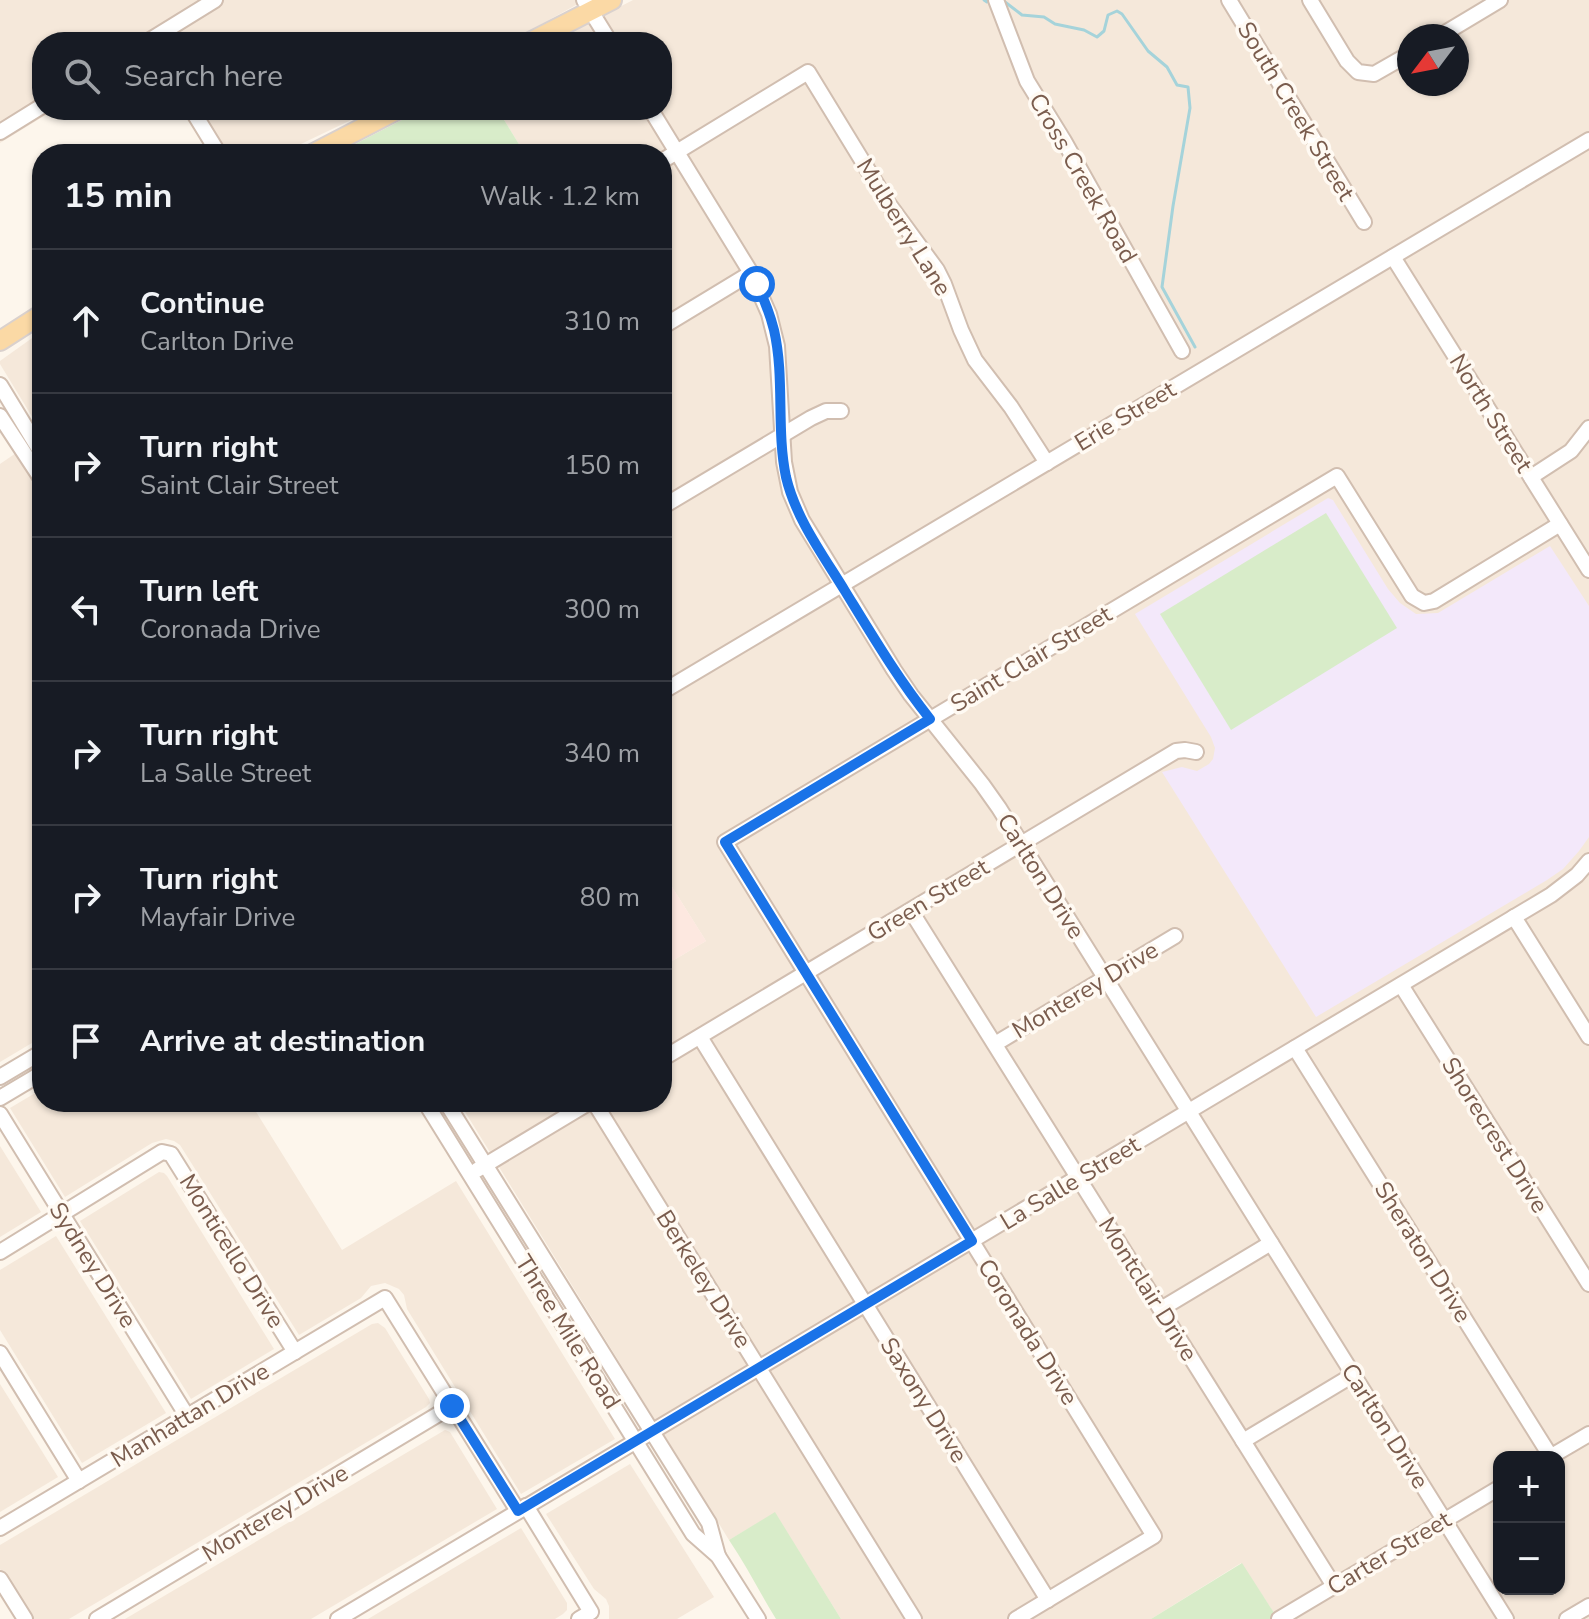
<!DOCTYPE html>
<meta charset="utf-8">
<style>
:root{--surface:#171b24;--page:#20242c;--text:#f1f3f6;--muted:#9ea1a6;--line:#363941}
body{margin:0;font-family:"Nunito Sans",sans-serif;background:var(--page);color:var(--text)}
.controls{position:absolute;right:24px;bottom:24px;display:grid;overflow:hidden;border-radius:16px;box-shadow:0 2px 6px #0004}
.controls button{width:72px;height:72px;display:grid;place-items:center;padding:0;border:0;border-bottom:2px solid var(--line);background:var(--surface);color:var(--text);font:40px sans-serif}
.compass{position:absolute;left:1397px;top:24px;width:72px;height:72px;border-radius:50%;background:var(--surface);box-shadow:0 2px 6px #0004;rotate:238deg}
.stop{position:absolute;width:24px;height:24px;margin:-18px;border:6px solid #1a73e8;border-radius:50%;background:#fff}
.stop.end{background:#1a73e8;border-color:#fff;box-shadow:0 2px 8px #0008}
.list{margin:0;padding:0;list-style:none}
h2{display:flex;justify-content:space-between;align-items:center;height:104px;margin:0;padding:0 32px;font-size:34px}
h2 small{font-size:26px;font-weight:400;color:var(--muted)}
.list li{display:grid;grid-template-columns:52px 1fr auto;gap:24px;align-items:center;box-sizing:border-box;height:144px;padding:0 32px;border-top:2px solid var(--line)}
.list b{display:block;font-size:30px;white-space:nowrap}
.list p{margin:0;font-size:26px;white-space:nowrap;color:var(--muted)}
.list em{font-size:26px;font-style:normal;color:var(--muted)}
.icon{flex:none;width:44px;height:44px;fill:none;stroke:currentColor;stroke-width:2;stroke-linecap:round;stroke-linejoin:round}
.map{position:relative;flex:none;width:1589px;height:1619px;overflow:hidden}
.search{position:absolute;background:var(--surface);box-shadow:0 2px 6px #0004;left:32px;top:32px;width:640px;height:88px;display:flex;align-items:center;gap:20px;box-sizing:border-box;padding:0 28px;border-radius:32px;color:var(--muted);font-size:30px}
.panel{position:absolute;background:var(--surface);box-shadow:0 2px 6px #0004;left:32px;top:144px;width:640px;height:968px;border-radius:32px}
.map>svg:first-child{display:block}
.residential{fill:#f5e8da;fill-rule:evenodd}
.commercial{fill:#fde8e0}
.education{fill:#f3e8fa}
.green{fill:#d8ecc9}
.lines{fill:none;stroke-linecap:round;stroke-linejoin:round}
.stream{stroke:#a5d3da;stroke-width:3}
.minor-casing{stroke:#d1beb0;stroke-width:18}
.major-casing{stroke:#dad1cd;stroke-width:22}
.minor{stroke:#fff;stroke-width:14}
.major{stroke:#fbd9a5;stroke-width:18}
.route{stroke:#1a73e8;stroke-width:10}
.labels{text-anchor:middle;stroke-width:7;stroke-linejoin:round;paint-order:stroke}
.street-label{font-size:24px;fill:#7a5c4d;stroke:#fffaf3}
</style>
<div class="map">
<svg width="1589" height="1619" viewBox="0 0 1589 1619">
<rect width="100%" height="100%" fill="#fdf6ec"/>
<g class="residential">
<polygon points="0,0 585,0 509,42 42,42 42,110 54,110 0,143"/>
<path d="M633,0H1589V1619H1278L1241,1563L1151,1619H841L775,1513L729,1540L459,1102H662V967L706,941L662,871V705L668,702L662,692V154H525L498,110H662V42H552ZM1409,36H1457V84H1409ZM1499,1457H1559V1589H1499Z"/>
<polygon points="200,110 372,110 280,154 226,154"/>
<polygon points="42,331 42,433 0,364 0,361"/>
<polygon points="19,451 42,489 42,1037 0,1062 0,464"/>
<polygon points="42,1089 42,1102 250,1102 342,1250 456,1181 615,1439 521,1494 407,1309 404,1295 399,1289 385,1283 371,1286 361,1298 299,1335 180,1145 174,1141 166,1139 152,1143 65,1197 10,1108"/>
<polygon points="0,1146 41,1212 0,1237"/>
<polygon points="159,1172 164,1173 167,1176 274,1349 191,1399 80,1221"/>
<polygon points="56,1236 166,1413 82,1463 0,1330 0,1270"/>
<polygon points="378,1323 385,1328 429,1399 430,1403 426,1407 69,1619 31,1619 0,1569 0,1545 372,1324"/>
<polygon points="0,1384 58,1477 0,1512"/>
<polygon points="445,1430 450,1432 497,1509 311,1619 125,1619"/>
<polygon points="630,1464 714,1597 677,1619 609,1619 609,1606 606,1599 594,1589 546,1514"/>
<polygon points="521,1528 567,1603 567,1610 563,1614 555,1619 368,1619"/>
</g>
<polygon class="commercial" points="662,871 706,941 662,967"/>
<polygon class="education" points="1328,498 1333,500 1336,505 1388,589 1400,603 1416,614 1438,613 1550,546 1589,606 1589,837 1579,851 1563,869 1547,880 1316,1017 1162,772 1182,767 1197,771 1209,764 1213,759 1215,748 1211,737 1135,614"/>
<g class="green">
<polygon points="421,110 498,110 525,154 336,154"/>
<polygon points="1326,513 1397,628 1231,730 1160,614"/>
<path d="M775,1512L841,1619H776C760,1593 746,1565 729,1540Z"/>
<polygon points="1242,1563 1278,1619 1151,1619"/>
</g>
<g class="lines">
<g class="stream">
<polyline points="984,0 987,2"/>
<polyline points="1005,2 1022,15 1044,17 1055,24 1084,30 1097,37 1104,31 1108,15 1117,11 1122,14 1148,51 1167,67 1177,85 1188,87 1190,108 1173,206 1162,287 1195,347"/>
</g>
<g class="minor-casing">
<g id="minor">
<polyline points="584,0 610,42"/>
<polyline points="996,0 1027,81 1064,141 1182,351"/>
<polyline points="1229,0 1364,222"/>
<polyline points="1310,0 1347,61 1358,72 1374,74 1409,54"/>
<polyline points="1440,36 1500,0"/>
<polyline points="147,42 215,0"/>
<polyline points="192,110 219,154"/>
<polyline points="651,110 751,273 769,314 777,346 784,462 790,492 802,520 894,670 911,695 982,784 999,808 1506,1619"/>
<polyline points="0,132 42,106"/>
<polyline points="662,161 808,72 888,203 937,270 944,284 961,330 975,360 1011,407 1047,463"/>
<polyline points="1393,257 1589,570"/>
<polyline points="662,327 751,273"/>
<polyline points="0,385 42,454"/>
<polyline points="0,416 42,480"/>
<polyline points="1531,477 1571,451 1589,428"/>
<polyline points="662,507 811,418 826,411 841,411"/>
<polyline points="662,692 1589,140"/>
<polyline points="911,911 1334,1586"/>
<polyline points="1514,917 1589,1037"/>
<polyline points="1401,985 1589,1284"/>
<polyline points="700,1037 1048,1600"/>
<polyline points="995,1044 1175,936"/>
<polyline points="1295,1048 1551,1457"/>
<polyline points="662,1059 1176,751 1185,750 1196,752"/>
<polyline points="0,1077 42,1052"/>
<polyline points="0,1098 42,1073"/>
<polyline points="425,1102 693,1534 718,1556 758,1619"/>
<polyline points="446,1102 709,1523 718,1556"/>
<polyline points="594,1102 914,1619"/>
<polyline points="0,1114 187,1416"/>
<polyline points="477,1170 590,1102"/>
<polyline points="0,1252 162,1152 171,1154 295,1352"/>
<polyline points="1161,1309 1271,1243"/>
<polyline points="0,1353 79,1481"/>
<polyline points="1243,1441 1353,1375"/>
<polyline points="1550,1457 1589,1434"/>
<polyline points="526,1506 591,1612 579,1619"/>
<polyline points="0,1528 385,1298 518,1511"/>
<polyline points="0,1579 25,1619"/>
<polyline points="97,1619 452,1406"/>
<polyline points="338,1619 1551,895 1577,875 1589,861"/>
<polyline points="1016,1619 1154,1536 725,842 1337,476 1412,596 1424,603 1434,601 1560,524"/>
<polyline points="1279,1619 1499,1488"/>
<polyline points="1567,1619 1589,1606"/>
</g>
</g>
<g class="major-casing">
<g id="major">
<polyline points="530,42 612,0"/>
<polyline points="312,154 397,110"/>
<polyline points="0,341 42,314"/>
</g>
</g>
<use href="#minor" class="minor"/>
<use href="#major" class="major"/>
</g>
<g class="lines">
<path class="route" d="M452,1406L518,1511L972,1241L725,842L930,719C898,679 872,635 845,591C823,555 796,519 786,477C776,429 785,378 774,330C770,314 764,299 757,284"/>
</g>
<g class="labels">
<g class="street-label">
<text transform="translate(1296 111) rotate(59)" y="8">South Creek Street</text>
<text transform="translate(1083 178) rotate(60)" y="8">Cross Creek Road</text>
<text transform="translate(904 227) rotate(58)" y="8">Mulberry Lane</text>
<text transform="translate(1491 413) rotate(58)" y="8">North Street</text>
<text transform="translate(1125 416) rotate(-31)" y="8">Erie Street</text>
<text transform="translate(1031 659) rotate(-31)" y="8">Saint Clair Street</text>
<text transform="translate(1041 876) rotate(58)" y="8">Carlton Drive</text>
<text transform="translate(928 900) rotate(-31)" y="8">Green Street</text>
<text transform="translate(1085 990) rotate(-31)" y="8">Monterey Drive</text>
<text transform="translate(1495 1135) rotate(58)" y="8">Shorecrest Drive</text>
<text transform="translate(1070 1183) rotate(-31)" y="8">La Salle Street</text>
<text transform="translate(232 1251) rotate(58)" y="8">Monticello Drive</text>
<text transform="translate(1423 1252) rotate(58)" y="8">Sheraton Drive</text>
<text transform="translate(93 1265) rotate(58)" y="8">Sydney Drive</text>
<text transform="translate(704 1279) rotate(58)" y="8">Berkeley Drive</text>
<text transform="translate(1148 1289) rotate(58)" y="8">Montclair Drive</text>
<text transform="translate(568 1332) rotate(58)" y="8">Three Mile Road</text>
<text transform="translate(1028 1332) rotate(58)" y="8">Coronada Drive</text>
<text transform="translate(924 1400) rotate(58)" y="8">Saxony Drive</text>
<text transform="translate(190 1415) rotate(-31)" y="8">Manhattan Drive</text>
<text transform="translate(1385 1426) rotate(58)" y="8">Carlton Drive</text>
<text transform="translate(275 1513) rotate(-31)" y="8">Monterey Drive</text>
<text transform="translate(1389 1553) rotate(-31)" y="8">Carter Street</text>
</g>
</g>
</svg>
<div class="controls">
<button>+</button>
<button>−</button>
</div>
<svg class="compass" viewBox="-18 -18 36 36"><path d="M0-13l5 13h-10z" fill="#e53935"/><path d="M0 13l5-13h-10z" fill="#9ea1a6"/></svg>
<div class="stop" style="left:757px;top:284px"></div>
<div class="stop end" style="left:452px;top:1406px"></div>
<div class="search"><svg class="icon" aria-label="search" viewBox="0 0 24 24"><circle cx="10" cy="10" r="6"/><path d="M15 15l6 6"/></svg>Search here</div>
<section class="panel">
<h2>15 min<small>Walk · 1.2 km</small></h2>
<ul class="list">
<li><svg class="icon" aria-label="ahead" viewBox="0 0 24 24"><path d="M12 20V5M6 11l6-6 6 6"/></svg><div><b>Continue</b><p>Carlton Drive</p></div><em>310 m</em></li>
<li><svg class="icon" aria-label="right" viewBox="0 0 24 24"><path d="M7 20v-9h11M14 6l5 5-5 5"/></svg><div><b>Turn right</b><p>Saint Clair Street</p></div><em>150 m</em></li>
<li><svg class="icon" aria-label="left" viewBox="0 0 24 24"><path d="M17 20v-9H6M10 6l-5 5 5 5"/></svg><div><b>Turn left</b><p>Coronada Drive</p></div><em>300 m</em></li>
<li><svg class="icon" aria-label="right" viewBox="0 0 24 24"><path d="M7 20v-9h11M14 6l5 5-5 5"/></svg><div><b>Turn right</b><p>La Salle Street</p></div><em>340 m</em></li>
<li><svg class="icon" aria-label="right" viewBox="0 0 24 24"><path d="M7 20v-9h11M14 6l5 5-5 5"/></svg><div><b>Turn right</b><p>Mayfair Drive</p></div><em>80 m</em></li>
<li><svg class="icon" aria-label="arrive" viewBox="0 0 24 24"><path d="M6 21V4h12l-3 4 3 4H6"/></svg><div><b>Arrive at destination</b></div></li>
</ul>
</section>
</div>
